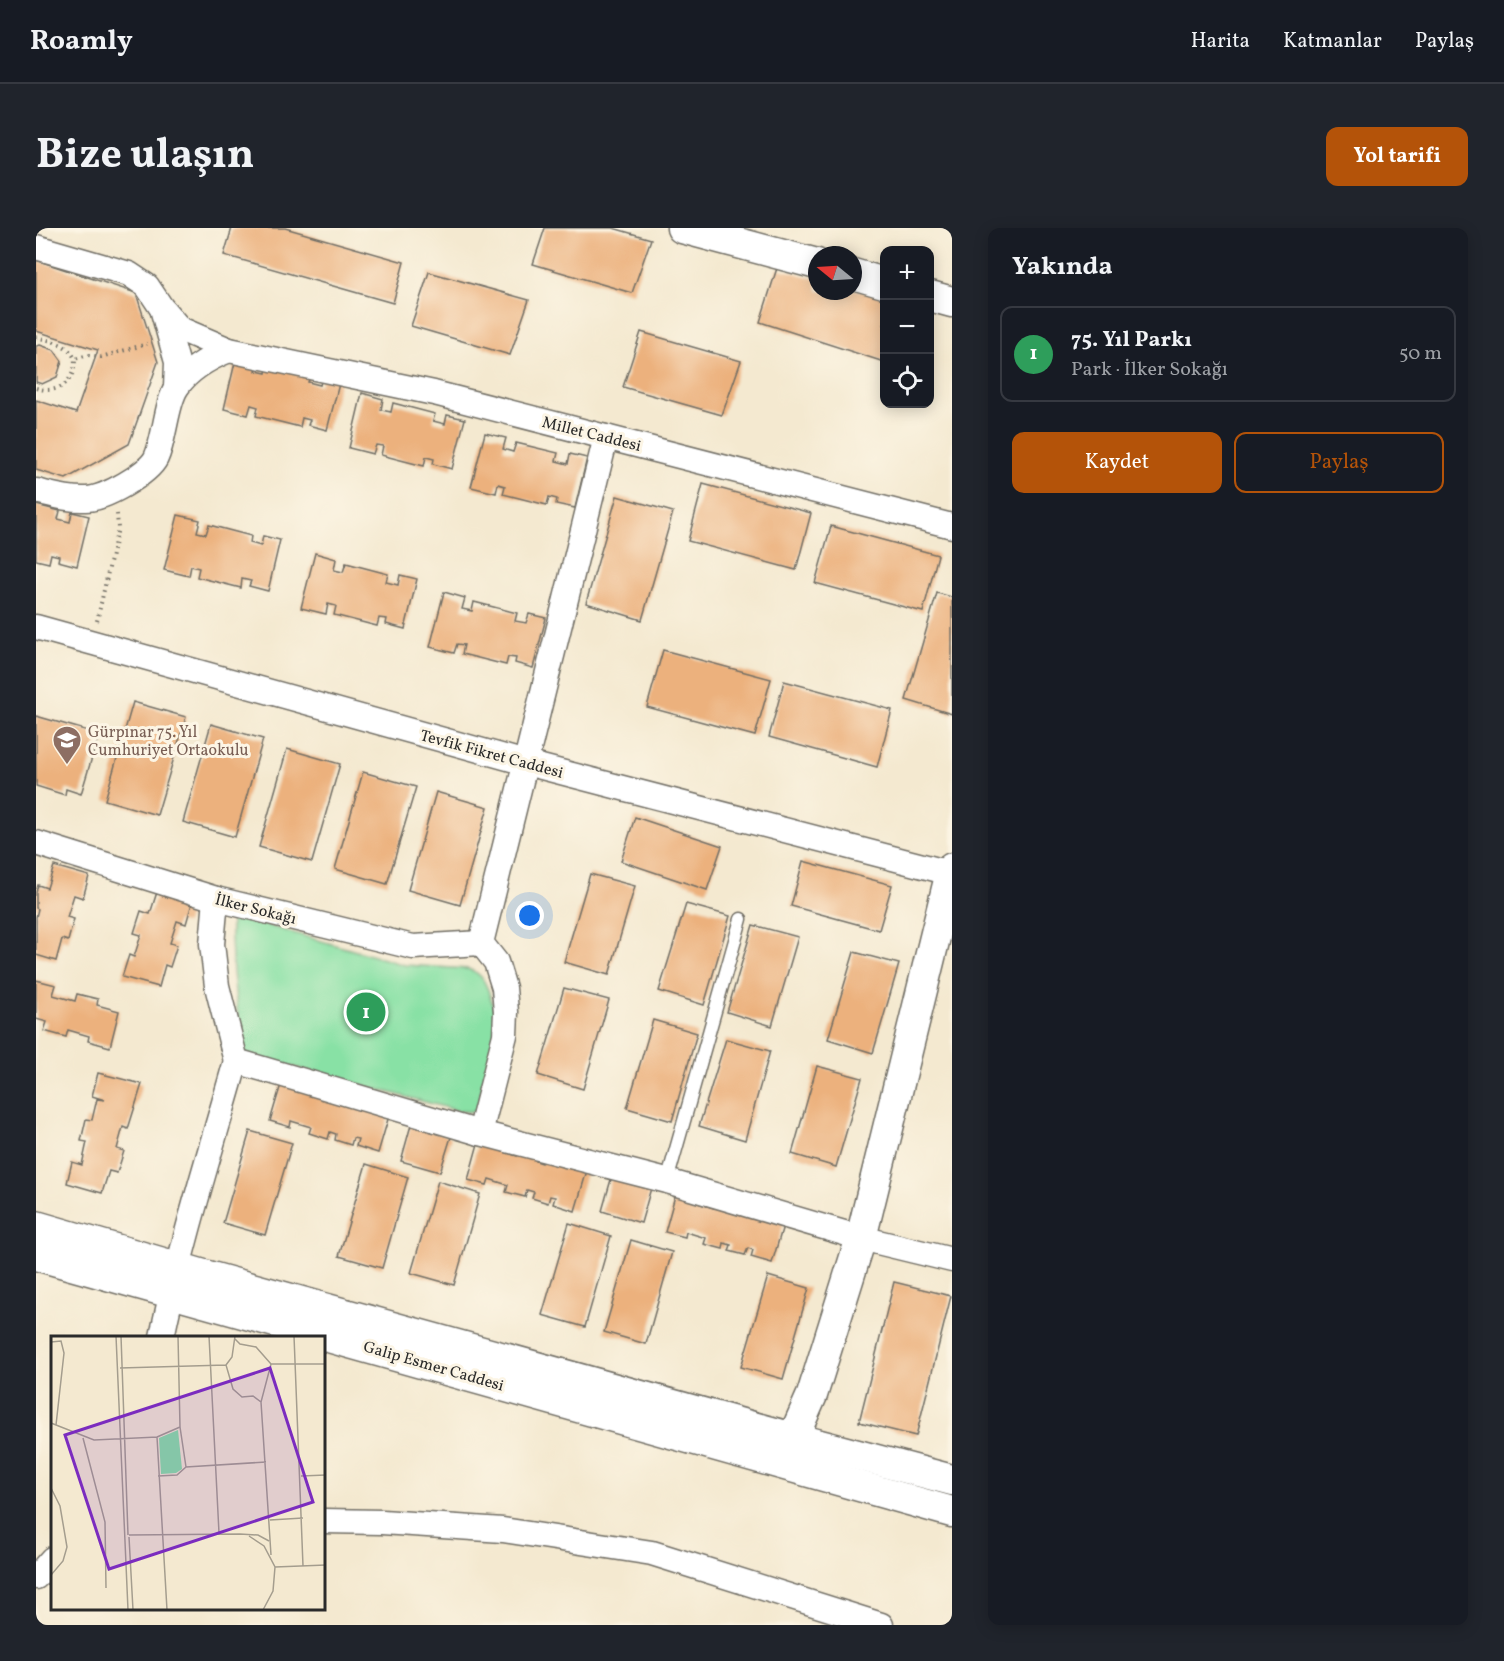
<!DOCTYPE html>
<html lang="tr">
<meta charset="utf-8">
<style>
:root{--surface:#171b24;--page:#20242c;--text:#f1f3f6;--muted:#9ea1a6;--line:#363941;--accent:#b45309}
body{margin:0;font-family:Vollkorn,serif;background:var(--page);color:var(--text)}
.controls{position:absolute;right:18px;top:18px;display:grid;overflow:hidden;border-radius:12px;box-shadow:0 3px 15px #0003}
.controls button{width:54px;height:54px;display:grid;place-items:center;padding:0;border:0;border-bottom:2px solid var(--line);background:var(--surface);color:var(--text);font:30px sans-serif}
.compass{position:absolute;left:772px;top:18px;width:54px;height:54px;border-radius:50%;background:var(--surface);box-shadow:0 3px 15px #0003;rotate:288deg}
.you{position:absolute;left:494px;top:688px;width:21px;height:21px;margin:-15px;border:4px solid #fff;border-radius:50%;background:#1a73e8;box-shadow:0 0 0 9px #1a73e833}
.badge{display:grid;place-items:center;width:39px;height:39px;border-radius:50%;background:var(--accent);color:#fff;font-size:20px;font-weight:700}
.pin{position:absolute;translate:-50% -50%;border:3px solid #fff;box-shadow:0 2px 6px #0006}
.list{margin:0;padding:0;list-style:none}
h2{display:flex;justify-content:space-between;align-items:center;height:78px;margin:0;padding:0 24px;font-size:26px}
h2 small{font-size:20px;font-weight:400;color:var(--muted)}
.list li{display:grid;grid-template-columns:39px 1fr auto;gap:18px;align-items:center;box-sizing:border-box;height:96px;margin:0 12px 12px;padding:0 12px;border:2px solid var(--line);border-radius:12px}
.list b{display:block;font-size:22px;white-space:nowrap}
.list p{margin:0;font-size:20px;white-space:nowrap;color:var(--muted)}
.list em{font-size:20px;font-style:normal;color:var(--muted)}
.actions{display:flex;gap:12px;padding:18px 24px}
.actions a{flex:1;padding:14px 0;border:2px solid var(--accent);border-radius:12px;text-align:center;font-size:21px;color:var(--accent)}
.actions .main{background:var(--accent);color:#fff}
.icon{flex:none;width:33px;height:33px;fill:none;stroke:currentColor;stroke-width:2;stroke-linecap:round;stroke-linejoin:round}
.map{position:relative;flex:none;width:916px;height:1397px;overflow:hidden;border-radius:12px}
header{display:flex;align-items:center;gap:36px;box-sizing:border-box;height:84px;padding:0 30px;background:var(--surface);border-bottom:2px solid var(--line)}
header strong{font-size:28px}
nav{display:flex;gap:33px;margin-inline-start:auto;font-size:21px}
.intro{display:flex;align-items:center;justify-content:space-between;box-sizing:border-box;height:144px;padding:0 36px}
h1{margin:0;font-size:42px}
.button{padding:15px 27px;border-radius:12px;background:var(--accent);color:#fff;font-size:21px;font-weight:700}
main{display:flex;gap:36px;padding:0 36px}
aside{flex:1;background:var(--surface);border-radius:12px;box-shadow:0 3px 15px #0003}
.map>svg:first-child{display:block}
.green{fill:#88e1a5;stroke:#5a8668;stroke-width:1.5}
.building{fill:#ecb17d}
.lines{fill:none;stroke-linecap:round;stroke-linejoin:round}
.service-casing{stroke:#716e65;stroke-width:15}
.minor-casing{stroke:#716e65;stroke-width:27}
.tertiary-casing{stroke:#716e65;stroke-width:33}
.path{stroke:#716e65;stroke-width:4;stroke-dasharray:1.5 4.5;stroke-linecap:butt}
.service{stroke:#fff;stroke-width:12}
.minor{stroke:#fff;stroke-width:24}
.tertiary{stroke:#fff;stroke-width:30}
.labels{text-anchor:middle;stroke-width:6;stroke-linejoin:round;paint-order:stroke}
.street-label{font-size:16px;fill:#2b2b2b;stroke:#fcf5e5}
.education-label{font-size:16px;fill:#785e54;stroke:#fcf5e5;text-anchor:start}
.inset-road{fill:none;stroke:#a49d8e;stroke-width:1.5}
.view{fill:#7b2cbf;fill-opacity:0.15;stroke:#7b2cbf;stroke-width:3}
.inset-edge{fill:none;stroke:#2b2b2b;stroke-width:3}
</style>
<header>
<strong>Roamly</strong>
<nav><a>Harita</a><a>Katmanlar</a><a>Paylaş</a></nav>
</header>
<div class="intro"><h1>Bize ulaşın</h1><a class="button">Yol tarifi</a></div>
<main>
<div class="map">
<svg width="916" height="1397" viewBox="0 0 916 1397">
<rect width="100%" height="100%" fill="#fcf5e5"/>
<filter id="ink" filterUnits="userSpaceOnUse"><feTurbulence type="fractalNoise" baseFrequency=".0167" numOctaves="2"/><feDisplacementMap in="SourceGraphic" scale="12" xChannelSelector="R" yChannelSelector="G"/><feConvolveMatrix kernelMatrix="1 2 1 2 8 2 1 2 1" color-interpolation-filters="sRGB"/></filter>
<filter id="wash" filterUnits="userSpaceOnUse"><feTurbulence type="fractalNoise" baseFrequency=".008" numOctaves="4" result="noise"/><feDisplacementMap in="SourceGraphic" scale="24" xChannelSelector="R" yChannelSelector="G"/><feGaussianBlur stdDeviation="1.35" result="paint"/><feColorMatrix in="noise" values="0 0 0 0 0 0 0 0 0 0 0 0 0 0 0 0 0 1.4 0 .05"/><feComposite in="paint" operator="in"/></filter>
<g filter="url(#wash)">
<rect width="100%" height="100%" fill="#f4e9d0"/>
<path class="green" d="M195,687L369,737L432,741C436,743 439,743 442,746C452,753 460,786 461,798L441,881L437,884L423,883L208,826C200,780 194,735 195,687Z"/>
<g id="blocks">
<g class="building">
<polygon points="196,0 249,0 368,34 357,75 188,27"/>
<polygon points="509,0 577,0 615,11 596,65 497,36"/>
<polygon points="0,32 100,65 122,134 93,216 30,251 0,242 0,172 40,185 62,122 0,103"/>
<polygon points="741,40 781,51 781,63 817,63 817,61 848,69 848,134 724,94"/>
<polygon points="393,44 493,72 474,127 375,98"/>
<polygon points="605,104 705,133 686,187 587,159"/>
<polygon points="4,117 18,122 26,133 21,149 6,156 0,154 0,118"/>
<polygon points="201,126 223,131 220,143 230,145 232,136 275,147 272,154 284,157 287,147 304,152 291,202 272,197 274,192 266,190 264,199 220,188 222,179 215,177 212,187 188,181"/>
<polygon points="326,165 347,171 345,182 355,184 357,175 399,186 397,193 409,196 411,187 429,191 416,241 397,236 398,231 390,229 388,238 345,227 347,218 340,217 337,226 313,220"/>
<polygon points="449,205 470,210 467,221 477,224 480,215 522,225 520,233 532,236 534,226 551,230 539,280 520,276 521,271 513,269 511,277 467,266 469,258 462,256 460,265 435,259"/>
<polygon points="667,256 775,285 760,342 652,313"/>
<polygon points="581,268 637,284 606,392 550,375"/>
<polygon points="0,277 24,283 22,291 34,294 36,284 53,288 41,338 22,333 23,328 15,326 13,335 0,332"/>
<polygon points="142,287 164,292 161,304 170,306 173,297 215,308 214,315 225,318 227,308 244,312 232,363 213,358 215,353 206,351 205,360 161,349 163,340 155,338 153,348 128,342"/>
<polygon points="795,298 902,327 887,384 779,355"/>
<polygon points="279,325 300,331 298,342 307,344 310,335 352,346 350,354 362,357 364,347 381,351 369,401 350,396 351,391 343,390 341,398 298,387 300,378 292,376 290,386 265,380"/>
<polygon points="408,364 429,370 426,381 436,383 438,374 481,385 479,393 490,395 493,386 510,390 497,440 479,435 480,430 472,429 470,437 426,426 428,417 421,416 418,425 394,419"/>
<polygon points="901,365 916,369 916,486 870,472"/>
<polygon points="627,422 735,451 719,508 611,479"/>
<polygon points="748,453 856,482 841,539 733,509"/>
<polygon points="97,474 150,489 121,587 69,572"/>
<polygon points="0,488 63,506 45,566 30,561 29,567 0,558"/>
<polygon points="175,496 227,511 199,609 147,594"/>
<polygon points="251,521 304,536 276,634 223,619"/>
<polygon points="327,544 380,559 351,656 299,641"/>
<polygon points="400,564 452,579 424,677 372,662"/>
<polygon points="599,589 686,618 671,662 585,633"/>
<polygon points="767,633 856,657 843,702 755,678"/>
<polygon points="18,638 53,648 47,670 38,667 31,689 38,691 32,713 26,711 20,733 0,727 0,689 2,681 0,680 0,664 2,657 11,660"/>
<polygon points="554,646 599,658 573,747 528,734"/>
<polygon points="121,664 156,675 150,696 141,693 134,715 141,717 134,739 129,737 123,759 86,749 93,727 98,729 105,707 98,705 105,683 114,686"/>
<polygon points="650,676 694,688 668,777 623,763"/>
<polygon points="717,697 762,709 736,798 691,784"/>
<polygon points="818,724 863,736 837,825 792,811"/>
<polygon points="0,752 20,757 17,767 39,773 41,766 62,771 61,777 83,783 74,819 52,813 53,808 32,802 30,809 8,803 11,794 0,791"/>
<polygon points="528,760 573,772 547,861 502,847"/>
<polygon points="617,792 661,805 636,893 591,880"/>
<polygon points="690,811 734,823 709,912 663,898"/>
<polygon points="781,838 826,850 800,939 756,926"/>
<polygon points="62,845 106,856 92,901 87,899 81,921 88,923 81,945 73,943 66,965 31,955 36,934 46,937 51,914 45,913 50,891 56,892 61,871 69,872 56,868"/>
<polygon points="246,853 355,881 342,925 320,918 322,911 317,910 315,917 299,912 300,906 294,904 292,911 273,905 275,899 255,893 254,899 234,893"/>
<polygon points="375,897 415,909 404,944 365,933"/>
<polygon points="214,903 256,915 229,1007 187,995"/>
<polygon points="443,912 465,923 481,928 484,922 502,927 500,933 506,935 508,928 525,933 523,938 527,939 529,932 552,939 539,983 517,976 519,969 514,968 512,975 496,970 498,964 491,962 489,969 470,964 472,957 453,951 451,957 432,952"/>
<polygon points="330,936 372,949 346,1040 303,1028"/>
<polygon points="576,948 615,960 605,995 566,983"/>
<polygon points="402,953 444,966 418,1057 375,1045"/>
<polygon points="640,964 663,970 662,975 678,980 682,974 699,980 698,985 704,987 705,980 749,991 736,1035 715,1029 717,1022 712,1020 709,1027 693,1023 695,1017 688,1015 687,1021 668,1016 670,1010 650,1004 649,1009 629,1004"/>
<polygon points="533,995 575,1008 549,1099 506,1087"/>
<polygon points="595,1012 636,1024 610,1116 568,1104"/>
<polygon points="732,1048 773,1060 747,1151 705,1139"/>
<polygon points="858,1054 915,1068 880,1208 823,1194"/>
</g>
</g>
</g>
<g filter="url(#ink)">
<use href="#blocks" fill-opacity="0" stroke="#716e65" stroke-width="1.5"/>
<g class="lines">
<g class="service-casing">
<polyline id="service" points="631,953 705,691"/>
</g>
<g class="minor-casing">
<g id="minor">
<polyline points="0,19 93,46 111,58 125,79 144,101 193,122 398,165 916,298"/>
<polyline points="127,84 141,134 140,160"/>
<path d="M0,263C17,267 33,272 50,271C68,271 112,246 120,230C129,211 130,175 141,159C153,141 173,130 193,122"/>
<polyline points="0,399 490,535 914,645"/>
<polyline points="0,615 180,671 377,719 445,715"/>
<polyline points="180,671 176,716 181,758 200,833"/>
<polyline points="444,905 469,807 470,784 468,760 460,734 445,715 570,209"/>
<path d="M126,1109C145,1016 174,925 200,833L444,905L631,953L825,1010L916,1032"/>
<polyline points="288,1293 346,1294 467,1302 616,1325 845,1397"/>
<polyline points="0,1349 16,1331"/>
</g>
</g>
<g class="tertiary-casing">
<g id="tertiary">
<polyline points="646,0 781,36"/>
<polyline points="817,46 848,55"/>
<polyline points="894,68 916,74"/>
<polyline points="0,998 168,1047 746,1207"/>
<polyline points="0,1027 916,1284"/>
<polyline points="739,1210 746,1207 916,1252"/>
<polyline points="757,1210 776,1167 825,1010 916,640"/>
</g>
</g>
<g class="path">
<path d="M0,109C15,113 32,115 39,131"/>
<path d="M0,160C22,167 39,154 39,131L52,127L65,129L111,116"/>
<polyline points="61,393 82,300 81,286"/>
</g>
<use href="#service" class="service"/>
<use href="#minor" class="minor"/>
<use href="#tertiary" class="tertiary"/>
</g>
</g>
<defs>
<g id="school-pin" transform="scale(1.5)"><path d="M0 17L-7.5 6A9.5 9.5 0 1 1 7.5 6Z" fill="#8d6e63" stroke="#fcf5e5"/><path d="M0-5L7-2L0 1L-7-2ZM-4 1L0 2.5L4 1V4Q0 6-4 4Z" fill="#fff"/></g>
</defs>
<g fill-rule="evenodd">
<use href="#school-pin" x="31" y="512"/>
</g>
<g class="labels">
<g class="street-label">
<text transform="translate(556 205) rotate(14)" y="6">Millet Caddesi</text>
<text transform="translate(456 525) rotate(15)" y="6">Tevfik Fikret Caddesi</text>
<text transform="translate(220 680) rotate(14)" y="6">İlker Sokağı</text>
<text transform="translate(398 1137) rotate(16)" y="6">Galip Esmer Caddesi</text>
</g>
<g class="education-label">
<text x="52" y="509">Gürpınar 75. Yıl<tspan x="52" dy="18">Cumhuriyet Ortaokulu</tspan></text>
</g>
</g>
<g transform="translate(15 1108)">
<rect width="274" height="274" fill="#f4e9d0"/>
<path d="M127,94L131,133L125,137L110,138L108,102Z" fill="#88e1a5"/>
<path class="inset-road" d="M65,0L77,274M70,0L77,199M127,0L129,91L135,131M158,0L168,197M184,0L181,21L175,29L182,53L191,61L202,60L210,66M243,0L252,230M184,3L189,8L205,11L220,28M0,6L10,5L13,17L5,89M220,28H275M69,32L175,29M0,87L43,104L106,101L116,274M106,101L129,91M32,102L54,186L55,252M107,140L126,139L135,131L215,126M250,140L275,139M0,152L9,170L16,211L12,225L0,239M219,184L252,182M78,199L189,198L207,199L218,205M198,200L213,210L224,231L222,255L212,274M78,201L82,274M220,219L210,66L220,28M224,231L275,229"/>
<path class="view" d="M219,32L262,166L58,233L14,99Z"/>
<rect width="274" height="274" class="inset-edge"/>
</g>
</svg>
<div class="controls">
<button>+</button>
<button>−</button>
<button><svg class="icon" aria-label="locate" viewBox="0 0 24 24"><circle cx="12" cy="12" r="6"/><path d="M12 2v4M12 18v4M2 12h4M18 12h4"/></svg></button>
</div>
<svg class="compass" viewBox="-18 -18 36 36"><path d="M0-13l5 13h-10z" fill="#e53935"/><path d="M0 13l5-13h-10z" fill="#9ea1a6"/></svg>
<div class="you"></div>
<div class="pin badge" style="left:330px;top:784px;background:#2e9e5b">1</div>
</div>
<aside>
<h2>Yakında<small></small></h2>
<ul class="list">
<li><span class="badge" style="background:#2e9e5b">1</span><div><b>75. Yıl Parkı</b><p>Park · İlker Sokağı</p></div><em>50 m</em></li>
</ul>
<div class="actions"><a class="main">Kaydet</a><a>Paylaş</a></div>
</aside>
</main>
